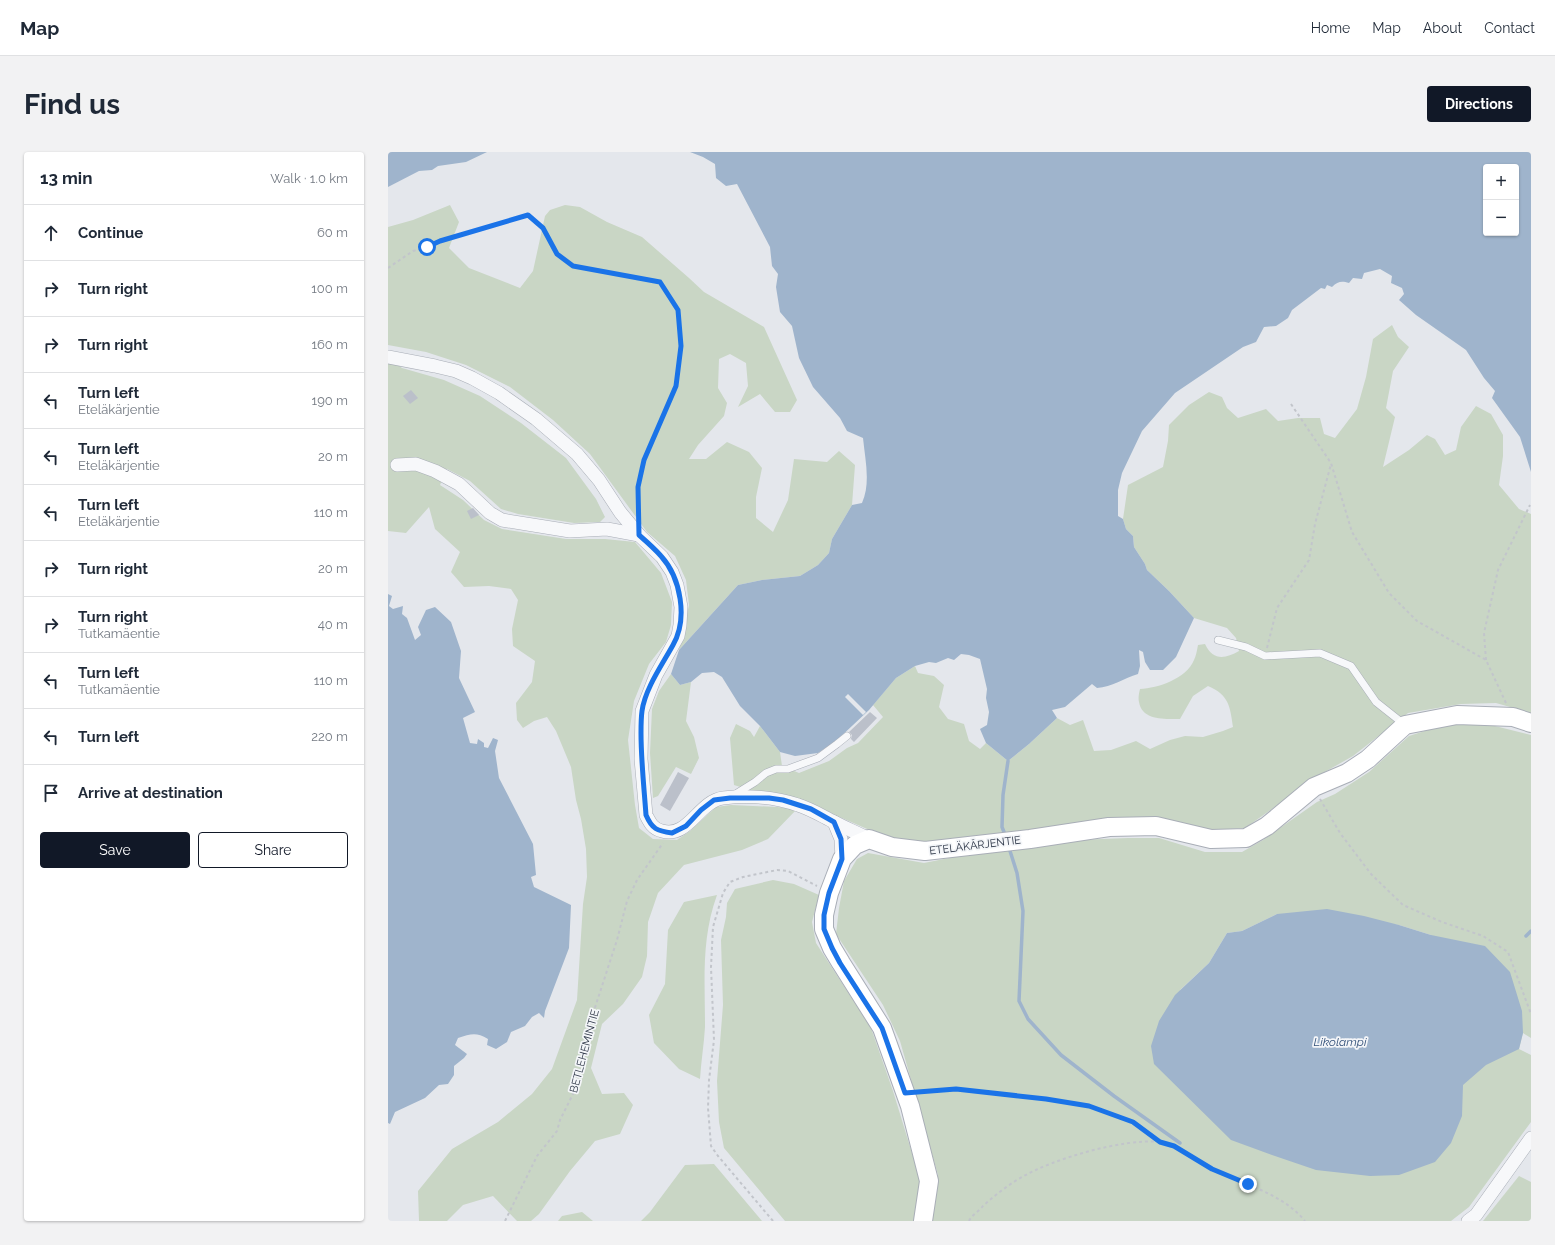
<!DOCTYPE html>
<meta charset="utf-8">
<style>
:root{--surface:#fff;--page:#f2f2f3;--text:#1f2937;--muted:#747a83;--line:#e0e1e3;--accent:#111827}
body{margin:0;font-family:Raleway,sans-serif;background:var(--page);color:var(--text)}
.controls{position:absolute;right:12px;top:12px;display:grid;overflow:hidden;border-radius:4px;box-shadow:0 1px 3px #0004}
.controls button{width:36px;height:36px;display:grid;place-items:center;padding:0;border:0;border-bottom:1px solid var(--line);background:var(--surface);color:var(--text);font:20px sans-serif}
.stop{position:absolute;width:12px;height:12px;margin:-9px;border:3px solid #1a73e8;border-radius:50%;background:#fff}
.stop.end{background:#1a73e8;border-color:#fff;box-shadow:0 1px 4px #0008}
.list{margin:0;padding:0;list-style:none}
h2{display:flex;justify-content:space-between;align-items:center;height:52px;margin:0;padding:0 16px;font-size:17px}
h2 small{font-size:13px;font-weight:400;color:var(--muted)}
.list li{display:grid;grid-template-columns:26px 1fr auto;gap:12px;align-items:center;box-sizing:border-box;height:56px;padding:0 16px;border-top:1px solid var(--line)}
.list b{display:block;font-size:15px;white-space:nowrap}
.list p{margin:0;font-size:13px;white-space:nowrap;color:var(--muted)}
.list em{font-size:13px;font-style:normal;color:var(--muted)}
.actions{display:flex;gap:8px;padding:12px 16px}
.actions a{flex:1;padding:9px 0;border:1px solid var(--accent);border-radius:4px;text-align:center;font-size:14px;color:var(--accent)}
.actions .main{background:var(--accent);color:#fff}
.icon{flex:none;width:22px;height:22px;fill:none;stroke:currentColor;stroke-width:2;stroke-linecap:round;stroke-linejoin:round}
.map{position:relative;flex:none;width:1143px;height:1069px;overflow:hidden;border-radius:4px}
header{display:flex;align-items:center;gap:24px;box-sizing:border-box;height:56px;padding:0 20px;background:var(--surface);border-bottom:1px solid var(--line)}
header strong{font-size:19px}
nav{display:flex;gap:22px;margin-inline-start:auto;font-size:14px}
.intro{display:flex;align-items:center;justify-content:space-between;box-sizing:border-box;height:96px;padding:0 24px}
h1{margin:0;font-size:28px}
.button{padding:10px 18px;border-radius:4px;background:var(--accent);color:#fff;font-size:14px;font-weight:700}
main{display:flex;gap:24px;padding:0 24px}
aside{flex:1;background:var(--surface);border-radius:4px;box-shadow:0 1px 3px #0004}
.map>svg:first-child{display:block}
.green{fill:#c9d6c5;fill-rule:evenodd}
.water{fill:#9fb4cc;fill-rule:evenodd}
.pier{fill:#e4e7ec}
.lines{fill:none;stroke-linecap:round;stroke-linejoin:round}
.stream{stroke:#9fb4cc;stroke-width:3.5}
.building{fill:#bbc0ca}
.lane-casing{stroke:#a9aeb7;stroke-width:8}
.street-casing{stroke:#a9aeb7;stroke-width:14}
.secondary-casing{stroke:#a9aeb7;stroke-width:20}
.path{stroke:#c2c5cb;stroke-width:2;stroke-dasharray:3 3;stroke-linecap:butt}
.lane{stroke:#f7f8fa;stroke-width:7}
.street{stroke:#f7f8fa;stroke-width:13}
.secondary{stroke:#fff;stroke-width:18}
.route{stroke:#1a73e8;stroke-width:5}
.labels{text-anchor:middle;stroke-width:3.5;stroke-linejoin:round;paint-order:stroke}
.street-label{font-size:11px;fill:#2b3445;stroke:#f4f6f9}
.water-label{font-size:12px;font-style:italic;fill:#34527a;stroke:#f4f6f9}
</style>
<header>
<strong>Map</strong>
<nav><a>Home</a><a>Map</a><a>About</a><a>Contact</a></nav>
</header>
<div class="intro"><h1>Find us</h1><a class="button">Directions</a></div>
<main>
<aside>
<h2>13 min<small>Walk · 1.0 km</small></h2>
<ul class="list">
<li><svg class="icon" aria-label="ahead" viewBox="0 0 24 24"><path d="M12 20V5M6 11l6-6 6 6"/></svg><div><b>Continue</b></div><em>60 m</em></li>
<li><svg class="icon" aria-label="right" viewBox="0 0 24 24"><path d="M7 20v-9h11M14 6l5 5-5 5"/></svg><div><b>Turn right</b></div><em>100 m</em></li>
<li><svg class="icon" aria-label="right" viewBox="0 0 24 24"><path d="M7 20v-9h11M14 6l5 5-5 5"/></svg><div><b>Turn right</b></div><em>160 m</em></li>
<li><svg class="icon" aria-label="left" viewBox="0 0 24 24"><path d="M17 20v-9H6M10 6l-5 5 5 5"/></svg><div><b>Turn left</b><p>Eteläkärjentie</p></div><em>190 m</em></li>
<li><svg class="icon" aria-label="left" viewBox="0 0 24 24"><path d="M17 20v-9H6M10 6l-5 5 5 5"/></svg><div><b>Turn left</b><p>Eteläkärjentie</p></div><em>20 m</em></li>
<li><svg class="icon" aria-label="left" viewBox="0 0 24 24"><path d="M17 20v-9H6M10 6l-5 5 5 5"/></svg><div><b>Turn left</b><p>Eteläkärjentie</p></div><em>110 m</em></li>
<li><svg class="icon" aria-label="right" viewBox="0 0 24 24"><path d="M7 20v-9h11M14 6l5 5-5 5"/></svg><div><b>Turn right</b></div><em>20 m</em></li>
<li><svg class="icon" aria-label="right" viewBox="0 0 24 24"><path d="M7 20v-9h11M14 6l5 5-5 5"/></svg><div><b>Turn right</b><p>Tutkamäentie</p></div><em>40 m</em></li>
<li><svg class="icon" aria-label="left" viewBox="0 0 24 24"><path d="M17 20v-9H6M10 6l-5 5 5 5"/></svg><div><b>Turn left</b><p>Tutkamäentie</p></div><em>110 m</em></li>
<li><svg class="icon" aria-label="left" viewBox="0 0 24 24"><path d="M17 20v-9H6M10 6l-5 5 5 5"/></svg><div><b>Turn left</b></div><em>220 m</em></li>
<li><svg class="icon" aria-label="arrive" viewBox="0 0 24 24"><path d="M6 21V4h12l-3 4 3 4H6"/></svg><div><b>Arrive at destination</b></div></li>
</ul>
<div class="actions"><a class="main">Save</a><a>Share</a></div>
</aside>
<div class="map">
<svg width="1143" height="1069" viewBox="0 0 1143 1069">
<rect width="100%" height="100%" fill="#e4e7ec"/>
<g class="green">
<polygon points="62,53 71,70 61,96 81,116 132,136 145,119 157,64 162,58 177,53 192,55 219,70 254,85 301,126 316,140 376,175 409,248 402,260 387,260 372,242 350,255 360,234 358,211 342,202 331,207 330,236 339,251 336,264 310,293 301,307 318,307 339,290 361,300 374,316 368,345 368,366 385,380 400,348 406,307 439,310 451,299 467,313 464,353 444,387 441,401 430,413 412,424 374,428 350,433 291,498 301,453 298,428 287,404 259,380 202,302 165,268 122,235 78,213 38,200 0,193 0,75 25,68"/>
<path d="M1004,173L1010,185L1021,195L1005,219L998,256L1007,265L995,315L1021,298L1039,283L1047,287L1057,303L1068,298L1073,275L1088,254L1103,262L1115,283V304L1111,333L1131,357L1143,362V561L1108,551L1073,552L1020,561L965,604L935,621L857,676L825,678L769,667L540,692L502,687L406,645L365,639L346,633L342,586L348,572L362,579L366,585L372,574L392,600L394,614L411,621L441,609L459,596L470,591L495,565L485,553L508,526L527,514L530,521L546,524L556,533L551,555L560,567L576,572L581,589L592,597L598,591L620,609L641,592L669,566L682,573L695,568L706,599L723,598L748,589L762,597L782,588L797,584L815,585L835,579L845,575C842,554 841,543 820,534L805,544L792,567C778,567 754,569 751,550C750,546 751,541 752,537C770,536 798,527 806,508C808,504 809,498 810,493L817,492C825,509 837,507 851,499L848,486L839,476L806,466L781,439L759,418L757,412L746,395L745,384L738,377L735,367L740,333L775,315L780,289L781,273L801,253L821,240L834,245L839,256L850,266L878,257L890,269L910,266H932L936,282L947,286L969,257L978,225L985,187Z"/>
<polygon points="0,205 14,216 56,228 92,244 133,271 178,306 208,347 217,365 212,370 186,371 130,362 113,357 82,329 59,317 52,333 75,348 96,368 114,377 178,387 217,387 247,390 273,421 284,450 283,473 278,490 261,512 246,549 240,588 247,653 251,676 265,687 289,688 302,679 328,655 343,653 389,655 409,657 380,687 354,698 296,713 270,741 260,770 259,804 254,825 235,852 214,872 203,916 214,942 236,941 245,953 232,982 207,989 182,1019 151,1062 143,1069 129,1069 105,1044 75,1053 59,1069 31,1069 30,1039 64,997 110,970 144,942 164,917 189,848 195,752 199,725 198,697 193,667 188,648 183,615 168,579 159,565 146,569 135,576 129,568 128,551 144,530 147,509 125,494 124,477 130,448 123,437 101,434 76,435 63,420 72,400 47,377 41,355 18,381 0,379"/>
<polygon points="283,522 292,533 303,530 298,569 306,585 311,606 303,622 288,615 270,644 265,646 262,601 264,557 271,539"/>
<path d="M1062,571L1107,574L1143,583V886L1135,881L1131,897L1143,903V970L1081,1055L1063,1069H544L550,1023L512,889L495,853L448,782L451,756L456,729L469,707L480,701L536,711L576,703L687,688L740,686H771L817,700H854L875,688L929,650L947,642L981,620L1021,584ZM889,762L1011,773L1043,783L792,838L821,811L839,781L854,779Z"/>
<polygon points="385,728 406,732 431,743 424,770 428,791 483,876 505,939 531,1024 532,1047 527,1069 397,1069 336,996 331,970 329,929 335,853 333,788 338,765 339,751 347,737"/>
<path d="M329,743C313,787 317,829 317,875C316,892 313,910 312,927L291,917L266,891L261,863L277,832L280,778L296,750Z"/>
<polygon points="326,1012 374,1069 253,1069 262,1060 297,1013"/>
<polygon points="1131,1024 1143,1030 1143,1069 1095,1069"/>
<polygon points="194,1060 205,1069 170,1069 174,1064"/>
</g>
<g class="water">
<polygon points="0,0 99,0 78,10 50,14 44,18 31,19 0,35"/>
<path d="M302,0H1143V320L1132,285L1104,246L1107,239L1096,226L1078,198L1028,163L1011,148L1016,142L1014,136L1003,131L1004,124L992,117L976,121L974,127L965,126L961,131C954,129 950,129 944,135L939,133L937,137L933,136L904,158L900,166L888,174L876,175L868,190L855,195L787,241L754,279L734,321L730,338V364L735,367L738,377L745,384L746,395L757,412L759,418L781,439L806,466L788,505L775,518H762L757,510L755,500L751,498L752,514L750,522C736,526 724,535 709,536L704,532L677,555L664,558L669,566L641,592L620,609L598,591L592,577L599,573L601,560L598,546L599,537L592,507L581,503L573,502L566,508L560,506L548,511L541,510L527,514L508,526L481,558L448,589L430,601L407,604L392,600L372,574L352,554L334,525L326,520L314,521L303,530L292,533L283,522L291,498L350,433L374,428L412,424L430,413L441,401L444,387L464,353L474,351C483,331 477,307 475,286L459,279L452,266L425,235L411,206L404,174L392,160L388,135L390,122L384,114L382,95L349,32L338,34L328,26L327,12L315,5ZM1098,15H1128V81H1098Z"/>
<path d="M0,442L4,444L1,454L5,457L15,454L14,462L19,466L27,488L33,483L30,475L38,458L47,455L63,470L73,499L71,526L87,560L75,566L82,591L89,592L90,587L96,591V595L100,596L105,586L110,588L107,599L111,626L145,692L148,723L143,725L146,735L183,753L181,796L157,859L156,866L151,861L144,865L137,874L123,880L119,890L108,897L99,893L100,887C88,880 83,882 70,886L67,893L79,902L76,906L66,914V923L60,932L51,933L37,946L7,960L2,972L0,971Z"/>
<polygon points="939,757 976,764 1011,773 1043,783 1097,794 1122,820 1134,859 1135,881 1131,897 1098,913 1075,933 1074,964 1063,991 1047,1010 1011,1023 982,1024 928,1018 884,1003 843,988 766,912 763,894 771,869 787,843 821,811 839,781 854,779 889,762"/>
</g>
<polygon class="pier" points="460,542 478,560 475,563 457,545"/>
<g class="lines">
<g class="stream">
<polyline points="616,680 614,675 615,643 620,609"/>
<polyline points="622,699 629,721 635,759 631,849 640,867 673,903 726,944 792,991"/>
<polyline points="1138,784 1143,779"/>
</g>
</g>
<g class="building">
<polygon points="23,238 30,246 22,252 15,244"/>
<polygon points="85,356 91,363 83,367 79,359"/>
<polygon points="482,560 489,566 466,590 463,587 464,583 461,580"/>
<polygon points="290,620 301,626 282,659 272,653"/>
</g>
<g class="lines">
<g class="lane-casing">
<g id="lane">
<polyline points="830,488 858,495 877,504 932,501 963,514 988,550 1017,573"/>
<polyline points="346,643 367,630 378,621 388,617 400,617 430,606 449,592 459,584"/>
</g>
</g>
<g class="street-casing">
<g id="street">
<path d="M0,205L47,214L68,219L84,226L111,241L148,267L189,302L211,328L232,360L251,383L274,405L284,420L289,433L293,455L292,473L290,484L268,523L254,559L253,607L258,663C262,671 265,677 274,679C300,687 311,649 335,646C359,643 387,645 410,653C423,657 434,664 446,670C457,676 470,681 481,687"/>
<polyline points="9,313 28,312 47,319 71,332 102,361 114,368 182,379 219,377 251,383"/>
<polyline points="446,670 453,687 454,707"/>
<polyline points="1080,1069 1088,1063 1143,986"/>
</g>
</g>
<g class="secondary-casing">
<polyline id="secondary" points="535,1069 541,1029 522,954 494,876 453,811 444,796 436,777 436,763 441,741 454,707 467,693 481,687 504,695 537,699 642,687 721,675 768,674 823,687 858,686 879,674 926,635 959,621 980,607 1017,573 1069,563 1125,565 1143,571"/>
</g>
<g class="path">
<polyline points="0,116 25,99 46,93 52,89 140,63 155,76 169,102 185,114 272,130 290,158 293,194 288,234 256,308 250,335 251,365"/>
<polyline points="903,252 943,311 964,380 1001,441 1029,469 1098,508 1118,551"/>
<polyline points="879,496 889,456 921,408 927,372 943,312"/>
<polyline points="1098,508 1096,481 1110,418 1142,353"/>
<polyline points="932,647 952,681 983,722 1015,753 1054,770 1095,784 1120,800 1143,862"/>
<polyline points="532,939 568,937 701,953 745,970 771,990"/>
<polyline points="117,1069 149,1004 169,979 172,968 188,936 199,880 229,788 239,749 249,728 275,691"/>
<polyline points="385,1069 330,1004 323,994 320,956 321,928 326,888 323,815 325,775 335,741 342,730 355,725 389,718 400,719 429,734"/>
<path d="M581,1069C584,1063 591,1059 595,1054C607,1043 620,1033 634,1025C665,1007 736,986 771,990C791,993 808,1009 825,1017C856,1033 894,1041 917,1069"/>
</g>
<use href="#lane" class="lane"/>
<use href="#street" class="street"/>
<use href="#secondary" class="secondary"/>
</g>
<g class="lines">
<path class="route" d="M39,95L52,89L140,63L155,76L169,102L185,114L272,130L290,158L293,194L288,234L256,308L250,335L251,383C259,390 267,397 273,404C293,426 300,467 285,493C274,513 257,537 254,559C253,566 253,574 253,581C253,608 256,635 258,663C264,677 269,679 284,681L298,674L313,658L326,648L342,646H381L395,648L423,657L446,670L453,687L454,707L441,741L436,763V777L444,796L452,811L494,876L517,941L568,937L658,947L701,954L745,970L772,990L786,994L824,1017L860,1032"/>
</g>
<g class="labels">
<g class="street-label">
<text transform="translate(587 693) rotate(-7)" y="4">ETELÄKÄRJENTIE</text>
<text transform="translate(196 899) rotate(-75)" y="4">BETLEHEMINTIE</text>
</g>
<g class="water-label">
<text x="952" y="894">Likolampi</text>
</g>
</g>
</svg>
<div class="controls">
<button>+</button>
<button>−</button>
</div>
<div class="stop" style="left:39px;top:95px"></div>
<div class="stop end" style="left:860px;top:1032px"></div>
</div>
</main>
